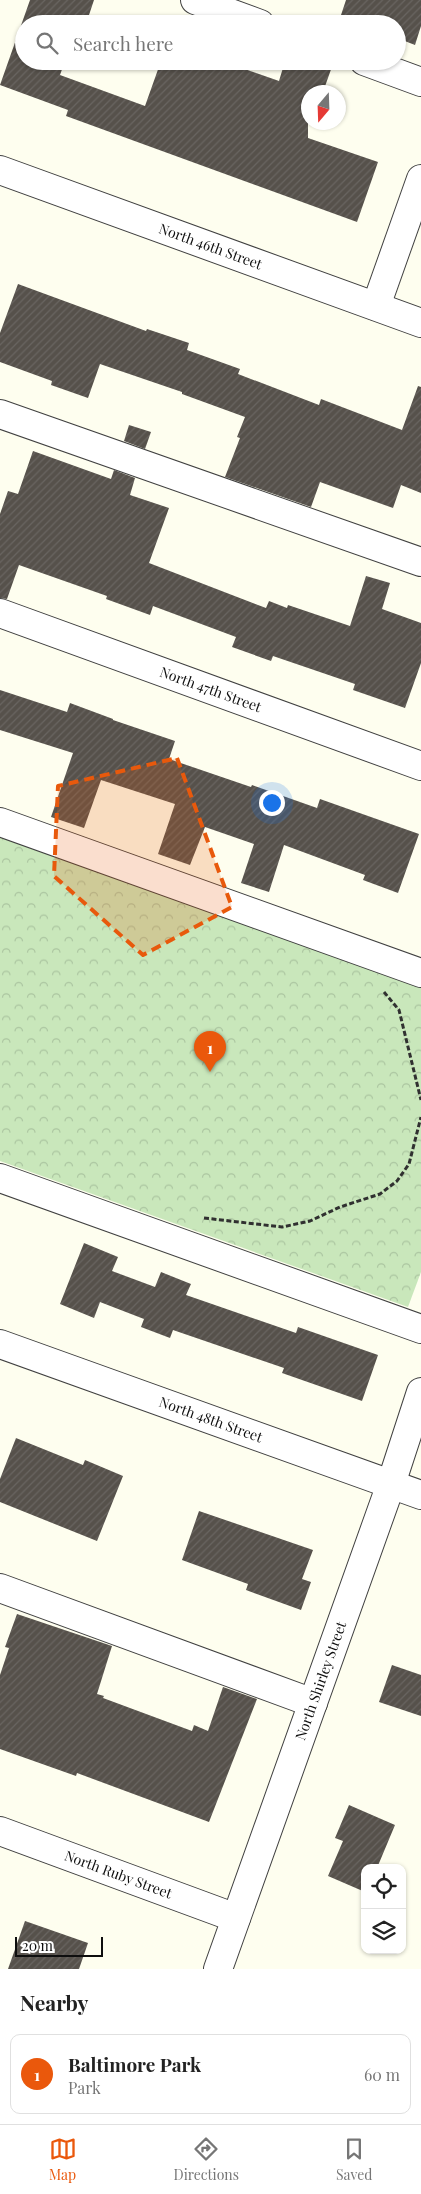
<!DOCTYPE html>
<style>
:root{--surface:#fff;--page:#f2f2f2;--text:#222;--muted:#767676;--line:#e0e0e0;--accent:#ea580c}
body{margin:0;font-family:"Playfair Display",serif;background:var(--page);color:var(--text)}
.controls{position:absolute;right:15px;bottom:15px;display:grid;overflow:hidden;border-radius:10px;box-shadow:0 1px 4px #0004}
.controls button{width:45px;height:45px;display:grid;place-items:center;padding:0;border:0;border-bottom:1px solid var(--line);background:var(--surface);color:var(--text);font:25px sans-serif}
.compass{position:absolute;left:301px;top:85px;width:45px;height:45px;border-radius:50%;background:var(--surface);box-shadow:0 1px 4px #0004;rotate:199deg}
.scale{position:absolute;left:15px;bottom:12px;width:88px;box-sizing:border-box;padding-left:5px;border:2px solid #0e0e0e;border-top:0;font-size:14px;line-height:18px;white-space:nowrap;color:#0e0e0e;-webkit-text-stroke:4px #fff;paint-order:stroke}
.you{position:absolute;left:271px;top:802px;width:18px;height:18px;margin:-12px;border:4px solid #fff;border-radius:50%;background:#1a73e8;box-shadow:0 0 0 8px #1a73e833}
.badge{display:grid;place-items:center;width:32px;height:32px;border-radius:50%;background:var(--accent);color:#fff;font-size:16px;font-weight:700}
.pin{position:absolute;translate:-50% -41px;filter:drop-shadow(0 1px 2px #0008)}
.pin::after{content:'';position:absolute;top:26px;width:18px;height:15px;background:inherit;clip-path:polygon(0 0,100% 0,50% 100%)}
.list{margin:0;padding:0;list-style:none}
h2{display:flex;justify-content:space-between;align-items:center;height:65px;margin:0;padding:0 20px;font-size:21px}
h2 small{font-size:16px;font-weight:400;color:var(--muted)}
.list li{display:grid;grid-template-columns:32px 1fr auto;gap:15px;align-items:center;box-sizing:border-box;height:80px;margin:0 10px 10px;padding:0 10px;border:1px solid var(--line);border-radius:10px}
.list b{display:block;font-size:19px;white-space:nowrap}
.list p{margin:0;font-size:16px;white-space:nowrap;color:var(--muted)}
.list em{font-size:16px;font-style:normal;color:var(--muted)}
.icon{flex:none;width:28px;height:28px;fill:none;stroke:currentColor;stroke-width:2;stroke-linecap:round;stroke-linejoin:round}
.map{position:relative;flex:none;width:421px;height:1969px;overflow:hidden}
.search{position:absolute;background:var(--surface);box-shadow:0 1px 4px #0004;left:15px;right:15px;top:15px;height:55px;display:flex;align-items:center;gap:12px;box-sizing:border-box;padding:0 18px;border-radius:28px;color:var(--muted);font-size:19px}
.sheet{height:155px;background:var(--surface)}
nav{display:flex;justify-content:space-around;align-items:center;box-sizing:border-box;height:70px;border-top:1px solid var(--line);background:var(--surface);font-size:14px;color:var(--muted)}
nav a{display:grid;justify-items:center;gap:2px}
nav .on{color:var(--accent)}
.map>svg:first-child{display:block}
.park{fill:url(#park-crowns)}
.building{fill:url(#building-hatch)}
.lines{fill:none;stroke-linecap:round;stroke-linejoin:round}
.minor-casing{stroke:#414141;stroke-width:30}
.path{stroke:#303030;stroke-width:3;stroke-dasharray:5 2.5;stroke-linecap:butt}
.minor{stroke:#fff;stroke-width:28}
.marked{fill:#e8590c;fill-opacity:0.2;stroke:#e8590c;stroke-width:4;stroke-dasharray:10 6;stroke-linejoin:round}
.labels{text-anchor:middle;stroke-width:5;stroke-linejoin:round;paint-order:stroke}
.street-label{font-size:14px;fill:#0e0e0e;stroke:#fff}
</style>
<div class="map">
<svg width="421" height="1969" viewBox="0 0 421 1969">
<defs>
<pattern id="park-crowns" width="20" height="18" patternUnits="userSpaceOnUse" patternTransform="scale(1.25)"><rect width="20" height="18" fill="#c9e7bb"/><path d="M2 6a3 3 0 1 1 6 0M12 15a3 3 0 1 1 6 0" fill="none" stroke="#abc5a0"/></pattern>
<pattern id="building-hatch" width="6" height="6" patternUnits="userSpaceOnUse" patternTransform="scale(1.25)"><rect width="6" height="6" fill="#56514b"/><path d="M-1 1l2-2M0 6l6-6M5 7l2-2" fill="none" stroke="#696561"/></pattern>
</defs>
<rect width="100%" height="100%" fill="#fefeef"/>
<polygon class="park" points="0,834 421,983 421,1272 408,1307 0,1161"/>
<g class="building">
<polygon points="30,0 94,0 86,24 24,24 24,61 65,61 60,75 145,106 161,61 222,61 279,81 285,61 334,61 323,92 308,92 308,138 378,162 357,222 66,116 68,110 0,85"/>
<polygon points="346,0 421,0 421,26 415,45 397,38 397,24 356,24 340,18"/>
<polygon points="18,284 146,331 147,329 189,343 187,350 240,369 238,374 319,405 321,399 402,430 418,386 421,387 421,493 401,485 393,508 320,482 311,507 225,477 240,438 237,437 245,417 182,394 182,392 100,364 88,398 51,385 52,381 0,362 0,333"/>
<polygon points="129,425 151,432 145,449 124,441"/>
<polygon points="33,451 111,479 114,470 135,478 130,495 169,508 149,563 266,608 269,601 287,608 288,605 350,626 366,576 390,583 382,609 421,623 421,663 405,708 353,690 355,684 273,656 271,661 232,647 236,637 153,606 150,615 106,599 107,596 19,565 7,599 0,598 0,514 8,491 18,494"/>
<polygon points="0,690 67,712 70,703 113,719 113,720 175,741 169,759 251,787 252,785 317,808 320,799 419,834 398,893 363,880 365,875 284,845 269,892 241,883 254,844 205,827 190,865 158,854 175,804 101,780 84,828 51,817 73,753 0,730"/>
<polygon points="84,1243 118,1257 112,1271 155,1287 161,1272 191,1284 186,1295 296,1333 298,1327 378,1355 362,1401 282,1373 284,1368 173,1330 170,1338 141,1327 144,1319 100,1302 94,1318 60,1304"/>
<polygon points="16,1438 83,1465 85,1460 123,1476 97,1541 0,1502 0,1479"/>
<polygon points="199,1511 313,1550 302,1579 311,1582 301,1610 246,1590 248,1584 182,1560"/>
<polygon points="17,1614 112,1646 97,1694 104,1696 103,1698 192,1731 194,1725 208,1731 223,1687 257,1699 209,1822 77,1773 76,1776 0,1749 0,1675 9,1648 5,1647"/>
<polygon points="392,1665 421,1675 421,1716 379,1702"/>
<polygon points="349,1805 395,1825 377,1868 365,1868 365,1892 328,1876 343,1841 335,1838"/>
<polygon points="25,1921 88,1943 79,1969 8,1969"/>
</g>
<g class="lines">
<g class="minor-casing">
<g id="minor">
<polyline points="195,0 260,24"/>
<polyline points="364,61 421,82"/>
<path id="s1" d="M0,170L421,323"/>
<polyline points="376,306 421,179"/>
<polyline points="0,414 421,562"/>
<path id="s2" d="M0,613L421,766"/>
<polyline points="0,822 421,973"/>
<polyline points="0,1178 421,1329"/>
<path id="s3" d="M0,1344L421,1495"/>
<polyline points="0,1588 313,1703"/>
<path id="s4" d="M0,1831L236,1918"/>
<path id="s5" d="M218,1969L391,1484L421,1392"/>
</g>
</g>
<g class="path">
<polyline points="384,992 399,1010 421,1100"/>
<polyline points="204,1218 282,1227 310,1221 340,1207 380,1194 397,1181 409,1164 421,1117"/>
</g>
<use href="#minor" class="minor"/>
</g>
<path class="marked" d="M177,758L232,907L143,955L54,876L58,786Z"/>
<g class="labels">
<g class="street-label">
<text dy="5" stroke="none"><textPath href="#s1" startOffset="224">North 46th Street</textPath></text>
<text dy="5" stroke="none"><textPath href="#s2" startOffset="224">North 47th Street</textPath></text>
<text dy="5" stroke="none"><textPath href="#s3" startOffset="224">North 48th Street</textPath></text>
<text dy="5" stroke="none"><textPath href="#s5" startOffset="306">North Shirley Street</textPath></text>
<text dy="5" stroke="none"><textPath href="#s4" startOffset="126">North Ruby Street</textPath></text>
</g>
</g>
</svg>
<div class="controls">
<button><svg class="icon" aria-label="locate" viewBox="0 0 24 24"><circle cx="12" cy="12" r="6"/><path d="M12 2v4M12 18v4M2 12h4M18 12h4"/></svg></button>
<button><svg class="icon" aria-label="layers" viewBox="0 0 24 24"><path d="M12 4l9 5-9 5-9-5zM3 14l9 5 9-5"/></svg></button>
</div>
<svg class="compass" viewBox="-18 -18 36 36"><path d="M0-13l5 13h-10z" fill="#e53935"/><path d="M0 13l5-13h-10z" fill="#767676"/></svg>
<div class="scale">20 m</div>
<div class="you"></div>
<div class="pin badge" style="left:210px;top:1072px">1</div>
<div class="search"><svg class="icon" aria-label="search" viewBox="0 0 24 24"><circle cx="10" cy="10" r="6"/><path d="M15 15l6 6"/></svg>Search here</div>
</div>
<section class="sheet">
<h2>Nearby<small></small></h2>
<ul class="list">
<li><span class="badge">1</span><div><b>Baltimore Park</b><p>Park</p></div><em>60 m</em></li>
</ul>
</section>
<nav>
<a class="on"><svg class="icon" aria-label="map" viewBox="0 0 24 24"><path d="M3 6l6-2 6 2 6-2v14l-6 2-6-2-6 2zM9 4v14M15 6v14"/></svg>Map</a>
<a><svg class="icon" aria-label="directions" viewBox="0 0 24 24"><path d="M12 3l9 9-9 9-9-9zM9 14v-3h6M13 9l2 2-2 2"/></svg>Directions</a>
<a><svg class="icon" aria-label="saved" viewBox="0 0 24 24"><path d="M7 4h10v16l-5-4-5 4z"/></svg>Saved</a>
</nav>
